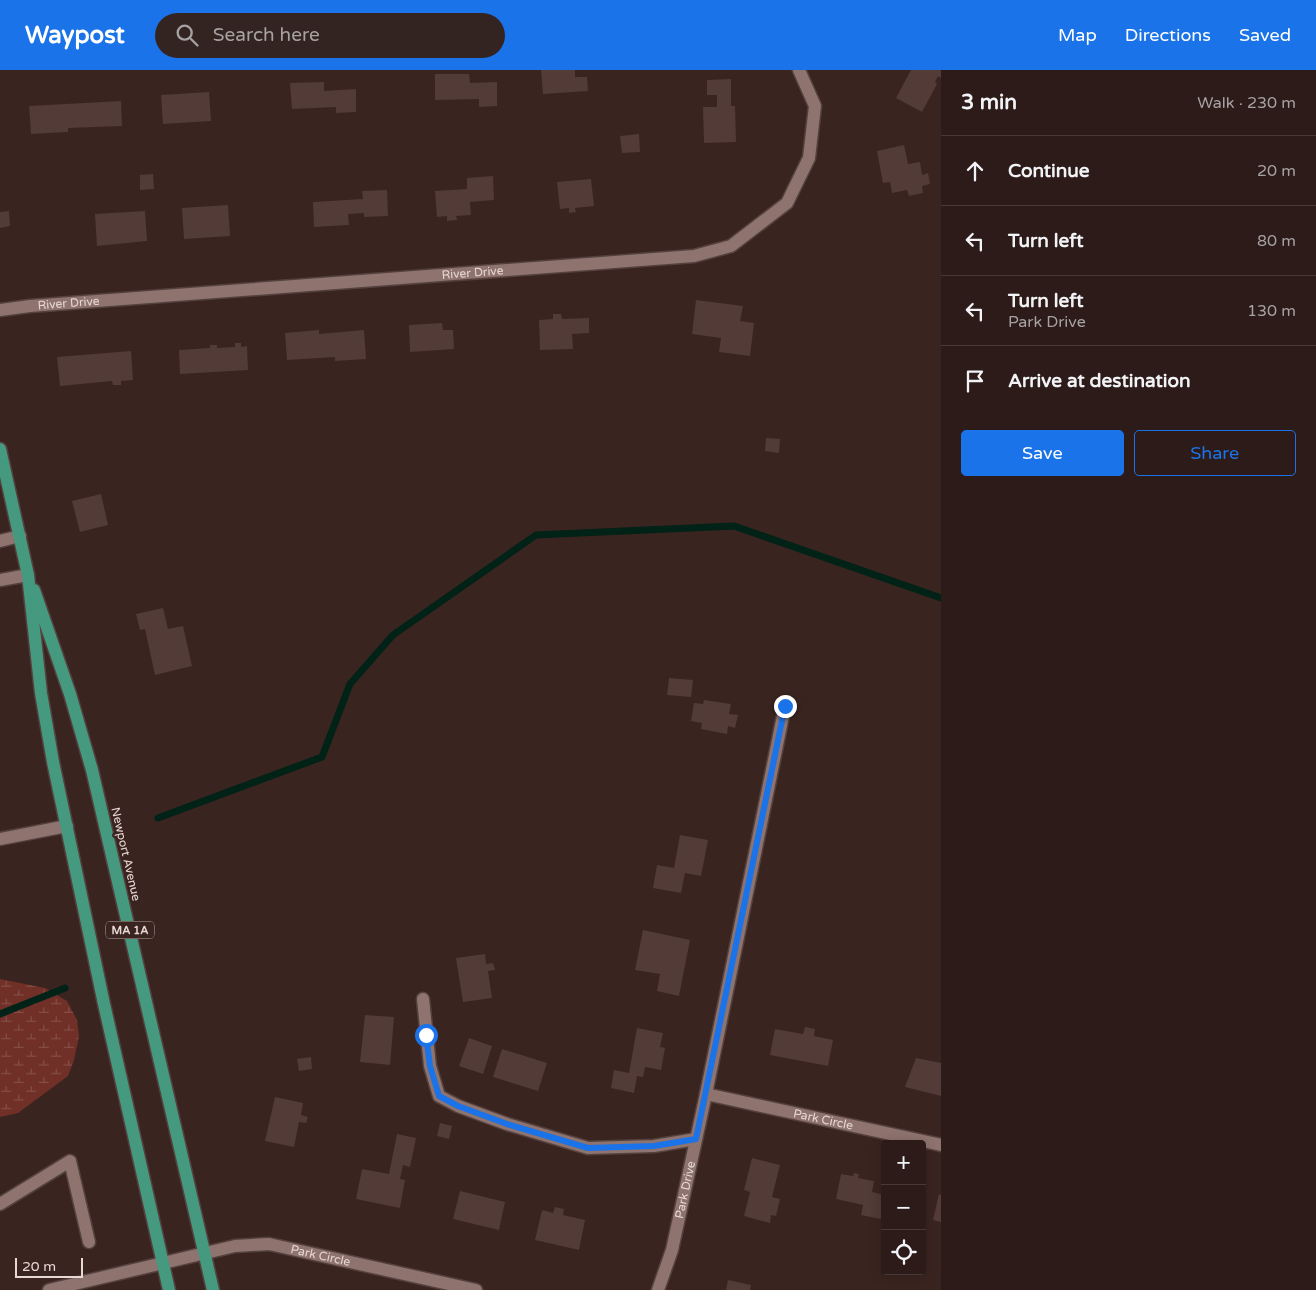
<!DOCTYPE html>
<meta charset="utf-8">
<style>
:root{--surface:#2c1b18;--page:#342421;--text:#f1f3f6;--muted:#a6a1a2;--line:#483937;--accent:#1a73e8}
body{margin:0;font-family:"Varela Round",sans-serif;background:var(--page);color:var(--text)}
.controls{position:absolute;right:15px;bottom:15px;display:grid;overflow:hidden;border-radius:5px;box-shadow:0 2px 12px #0003}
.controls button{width:45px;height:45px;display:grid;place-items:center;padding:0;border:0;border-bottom:1px solid var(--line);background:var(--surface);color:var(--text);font:25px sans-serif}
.scale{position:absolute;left:15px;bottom:12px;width:68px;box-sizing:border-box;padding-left:5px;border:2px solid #e8d8d5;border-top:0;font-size:14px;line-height:18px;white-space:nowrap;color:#e8d8d5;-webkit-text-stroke:4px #3a2420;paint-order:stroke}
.stop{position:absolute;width:15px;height:15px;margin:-11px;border:4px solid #1a73e8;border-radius:50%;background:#fff}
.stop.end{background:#1a73e8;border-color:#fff;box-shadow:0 1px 5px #0008}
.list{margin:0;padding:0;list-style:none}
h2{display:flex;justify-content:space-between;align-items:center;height:65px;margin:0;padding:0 20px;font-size:21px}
h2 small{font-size:16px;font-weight:400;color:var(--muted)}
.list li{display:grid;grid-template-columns:32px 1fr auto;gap:15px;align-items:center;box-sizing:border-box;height:70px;padding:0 20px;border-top:1px solid var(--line)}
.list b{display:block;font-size:19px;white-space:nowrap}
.list p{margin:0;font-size:16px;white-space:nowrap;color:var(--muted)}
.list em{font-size:16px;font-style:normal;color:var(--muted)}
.actions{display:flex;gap:10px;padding:15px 20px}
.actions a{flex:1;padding:11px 0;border:1px solid var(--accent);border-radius:5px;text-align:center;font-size:18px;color:var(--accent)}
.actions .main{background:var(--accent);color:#fff}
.icon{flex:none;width:28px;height:28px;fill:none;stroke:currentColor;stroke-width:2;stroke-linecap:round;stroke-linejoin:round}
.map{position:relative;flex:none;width:941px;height:1220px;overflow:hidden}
header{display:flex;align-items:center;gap:30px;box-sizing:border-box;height:70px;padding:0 25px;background:var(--accent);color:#fff}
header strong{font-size:24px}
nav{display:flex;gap:28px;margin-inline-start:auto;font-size:18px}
.search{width:350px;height:45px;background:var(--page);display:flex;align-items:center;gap:12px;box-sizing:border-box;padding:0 18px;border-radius:28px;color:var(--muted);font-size:19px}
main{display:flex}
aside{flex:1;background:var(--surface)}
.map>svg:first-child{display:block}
.wetland{fill:url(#wetland-marsh)}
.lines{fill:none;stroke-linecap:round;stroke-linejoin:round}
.stream{stroke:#002217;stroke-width:7}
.building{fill:#533b37}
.minor-casing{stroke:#54413e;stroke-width:15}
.major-casing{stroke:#54413e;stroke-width:15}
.minor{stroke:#8e736e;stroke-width:12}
.major{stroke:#45997e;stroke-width:12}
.route{stroke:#1a73e8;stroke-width:6}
.labels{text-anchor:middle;stroke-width:5;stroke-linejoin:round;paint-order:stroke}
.shield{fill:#3a2420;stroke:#b4a29f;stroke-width:1}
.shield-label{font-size:11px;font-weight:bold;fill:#e8d8d5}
.street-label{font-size:12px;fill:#e8d8d5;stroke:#3a2420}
</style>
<header>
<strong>Waypost</strong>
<div class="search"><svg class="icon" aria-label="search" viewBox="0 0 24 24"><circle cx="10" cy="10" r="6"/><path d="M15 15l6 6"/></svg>Search here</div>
<nav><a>Map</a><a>Directions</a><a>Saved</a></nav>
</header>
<main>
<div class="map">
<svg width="941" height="1220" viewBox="0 0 941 1220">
<defs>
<pattern id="wetland-marsh" width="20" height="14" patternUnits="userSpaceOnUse" patternTransform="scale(1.25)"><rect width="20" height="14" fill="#703027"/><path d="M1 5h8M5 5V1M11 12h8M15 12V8" fill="none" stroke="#844d45"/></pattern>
</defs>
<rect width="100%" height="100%" fill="#3a2420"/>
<polygon class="wetland" points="0,909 45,918 67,931 77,950 79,966 74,990 68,1006 18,1043 0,1047"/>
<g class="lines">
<g class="stream">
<polyline points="158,748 322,687 350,614 393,565 536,465 734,456 941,528"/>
<polyline points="0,944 65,918"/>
</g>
</g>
<g class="building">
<polygon points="541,0 575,0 575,7 587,7 588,21 543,24"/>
<polygon points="911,0 941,0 941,8 938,6 935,12 937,14 922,42 896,28"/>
<polygon points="435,4 469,4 470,13 497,12 497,36 479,37 479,29 435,30"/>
<polygon points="731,9 731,36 735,36 736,72 704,73 703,37 717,37 717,25 707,25 707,10"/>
<polygon points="324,12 324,21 356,19 356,42 336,43 336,37 292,39 290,13"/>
<polygon points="209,22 211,51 163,54 161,25"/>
<polygon points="121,31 122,56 68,58 68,62 31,64 29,36"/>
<polygon points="639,64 640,82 622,83 620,66"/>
<polygon points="904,75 908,94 920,92 922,105 928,103 930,114 922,116 923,123 909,126 907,120 892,123 890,112 883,113 877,81"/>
<polygon points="153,104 154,119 140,120 140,105"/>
<polygon points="493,106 494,130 470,132 471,145 456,146 457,150 447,151 447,146 437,147 435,121 467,119 467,108"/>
<polygon points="591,109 594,136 575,138 576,142 569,143 569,138 560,139 557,112"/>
<polygon points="387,120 388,146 364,147 364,143 348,144 349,155 314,157 313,132 363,129 362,121"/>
<polygon points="228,135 230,166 184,169 182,138"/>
<polygon points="9,141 10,156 0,158 0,142"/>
<polygon points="145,141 147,171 97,176 95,144"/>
<polygon points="696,230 743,236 740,251 754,253 750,286 719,282 721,268 692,264"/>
<polygon points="553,244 561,244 562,249 589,248 589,263 572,264 573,279 540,280 539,250 553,249"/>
<polygon points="442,253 443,260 453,260 454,279 410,282 409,255"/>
<polygon points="319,260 319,264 364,260 366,289 335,291 335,287 287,290 285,263"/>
<polygon points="235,273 241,273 241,277 247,276 248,300 180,304 179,280 210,278 210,275 217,275 217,278 235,277"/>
<polygon points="131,281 133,310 121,311 121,315 113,315 112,311 60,316 57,287"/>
<polygon points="766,368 780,369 779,383 765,381"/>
<polygon points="101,424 108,455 80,462 72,431"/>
<polygon points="163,538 168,559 183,556 192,596 155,605 145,559 140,560 136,544"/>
<polygon points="669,608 693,610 691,627 667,625"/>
<polygon points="704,630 731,634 729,644 738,645 735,658 728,656 727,664 701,659 702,653 691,651 694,633 703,634"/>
<polygon points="680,765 708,770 701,806 685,803 681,823 653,818 657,795 674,798"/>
<polygon points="643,860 690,870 679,926 657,921 660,904 635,900"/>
<polygon points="485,884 486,894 493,893 495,900 488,901 492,928 463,932 456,888"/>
<polygon points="365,945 394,947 390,995 360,992"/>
<polygon points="805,957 815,959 814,966 833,970 828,996 770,985 775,959 803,964"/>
<polygon points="637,958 663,963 660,977 665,978 661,1000 645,997 643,1007 637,1006 634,1023 611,1018 614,1000 629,1003"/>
<polygon points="469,968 492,976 483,1004 459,996"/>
<polygon points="502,979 547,993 538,1021 493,1007"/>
<polygon points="311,987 312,999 299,1001 297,989"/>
<polygon points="916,988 941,993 941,1026 905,1017"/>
<polygon points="275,1027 303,1033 301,1045 308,1047 306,1053 299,1052 294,1077 265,1071"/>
<polygon points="440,1053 452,1056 449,1069 437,1066"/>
<polygon points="397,1064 416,1068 410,1097 403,1095 400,1109 405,1110 400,1138 356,1129 362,1099 389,1104"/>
<polygon points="752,1088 780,1095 772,1127 780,1129 776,1146 771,1145 770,1153 744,1146 750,1122 744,1120"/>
<polygon points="854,1103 859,1104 858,1108 874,1111 872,1122 885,1125 885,1150 861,1145 863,1135 836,1129 841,1104 853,1106"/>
<polygon points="460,1121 505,1132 499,1160 453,1149"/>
<polygon points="939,1124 941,1125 941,1152 933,1150"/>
<polygon points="555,1137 564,1139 563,1145 585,1150 579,1180 535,1170 542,1140 553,1143"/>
<polygon points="728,1210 751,1215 750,1220 726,1220"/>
</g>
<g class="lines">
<g class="minor-casing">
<g id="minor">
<path id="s1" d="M0,240L30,236L694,186L731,176L787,133L809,88L815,36L799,0"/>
<polyline points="0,471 20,466"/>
<polyline points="0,510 28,505"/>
<polyline points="0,769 67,756"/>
<polyline points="423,929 430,996 439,1026 458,1036 507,1054 588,1078 654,1076 696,1069"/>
<path id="s2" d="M706,1024L941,1075"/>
<polyline points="0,1134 70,1091 89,1172"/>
<path id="s3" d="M49,1220L235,1176L269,1174L476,1220"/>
<path id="s4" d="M658,1220L672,1180L706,1024L785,636"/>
</g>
</g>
<g class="major-casing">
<g id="major">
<polyline points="0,379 28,505 41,623 53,692 104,934 169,1220"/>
<polyline points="34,520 70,624 92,700 213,1220"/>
</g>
</g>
<use href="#minor" class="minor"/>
<use href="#major" class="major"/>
</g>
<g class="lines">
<polyline class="route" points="426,965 430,996 439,1026 458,1036 507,1054 588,1078 654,1076 696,1069 785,636"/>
</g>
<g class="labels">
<rect class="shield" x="106" y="851.5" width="48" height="17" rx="4"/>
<g class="shield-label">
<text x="130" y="864">MA 1A</text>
</g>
<g class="street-label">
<text dy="4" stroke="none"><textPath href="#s1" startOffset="474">River Drive</textPath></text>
<text dy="4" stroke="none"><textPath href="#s1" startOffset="69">River Drive</textPath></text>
<text transform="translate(126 784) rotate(77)" y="4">Newport Avenue</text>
<text dy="4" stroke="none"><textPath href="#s2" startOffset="120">Park Circle</textPath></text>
<text dy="4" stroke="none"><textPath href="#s4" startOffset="104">Park Drive</textPath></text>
<text dy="4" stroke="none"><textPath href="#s3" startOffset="278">Park Circle</textPath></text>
</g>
</g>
</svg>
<div class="controls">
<button>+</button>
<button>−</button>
<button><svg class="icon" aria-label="locate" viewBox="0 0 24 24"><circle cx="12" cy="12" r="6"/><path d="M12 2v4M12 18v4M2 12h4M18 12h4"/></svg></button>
</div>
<div class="scale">20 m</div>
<div class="stop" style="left:426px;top:965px"></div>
<div class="stop end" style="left:785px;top:636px"></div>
</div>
<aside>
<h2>3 min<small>Walk · 230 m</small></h2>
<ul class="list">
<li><svg class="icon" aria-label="ahead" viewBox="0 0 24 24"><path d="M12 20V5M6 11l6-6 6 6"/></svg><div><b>Continue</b></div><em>20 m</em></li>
<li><svg class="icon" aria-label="left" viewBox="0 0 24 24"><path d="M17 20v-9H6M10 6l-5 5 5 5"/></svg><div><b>Turn left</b></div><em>80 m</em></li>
<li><svg class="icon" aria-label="left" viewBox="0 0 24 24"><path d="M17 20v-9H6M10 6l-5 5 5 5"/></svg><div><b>Turn left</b><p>Park Drive</p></div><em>130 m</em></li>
<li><svg class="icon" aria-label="arrive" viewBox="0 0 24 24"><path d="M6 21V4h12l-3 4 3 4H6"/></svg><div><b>Arrive at destination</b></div></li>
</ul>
<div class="actions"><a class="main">Save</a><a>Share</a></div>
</aside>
</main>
